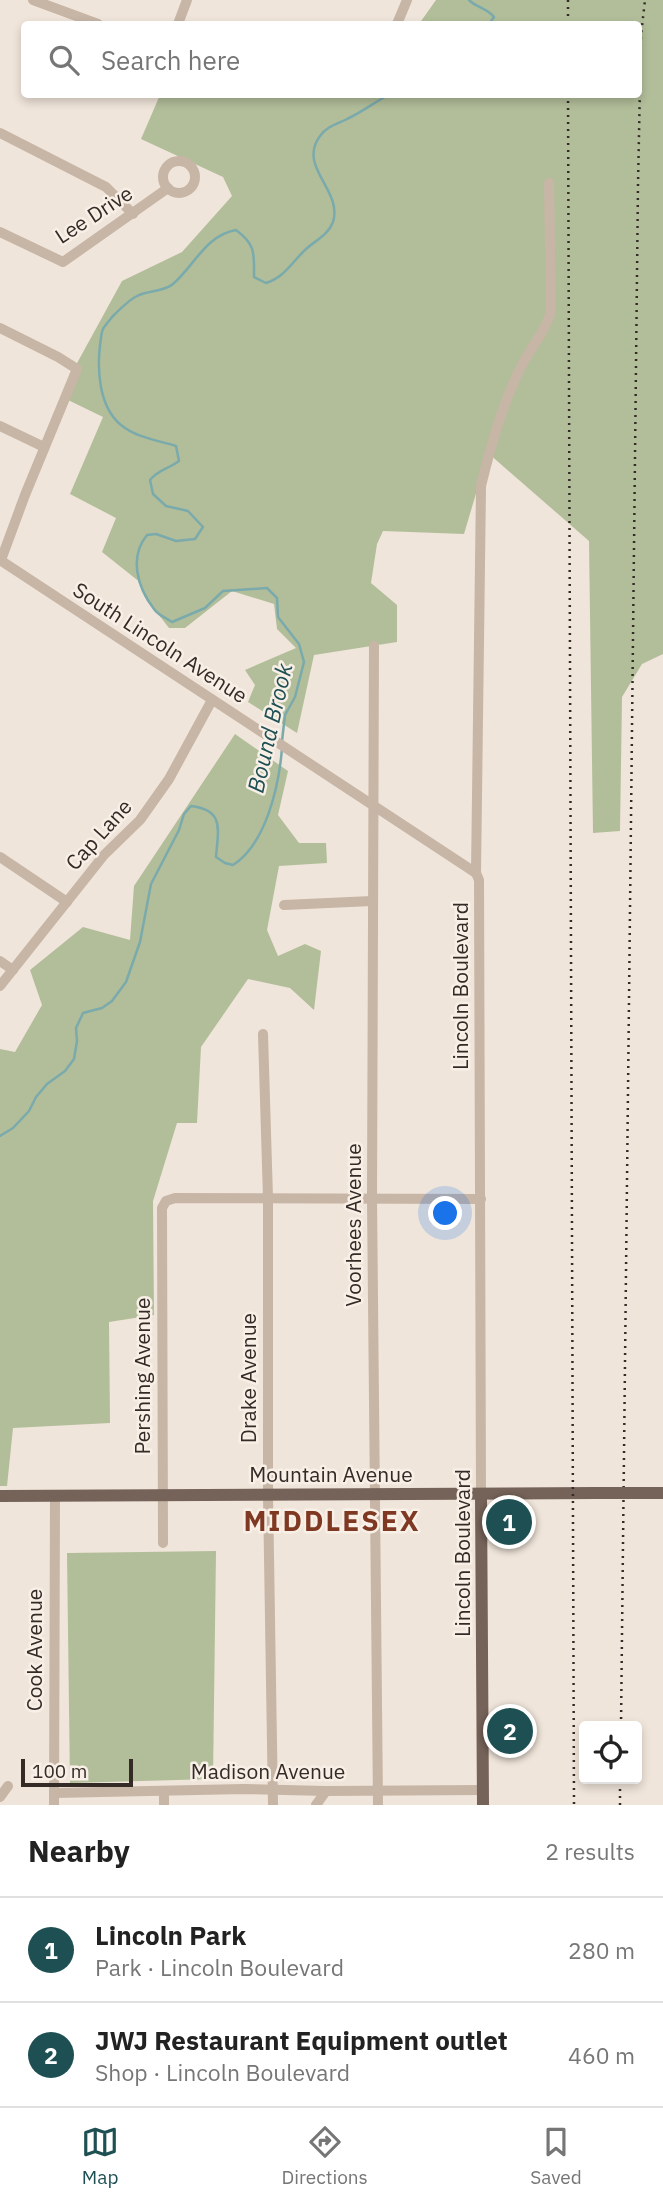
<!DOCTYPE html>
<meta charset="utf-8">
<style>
:root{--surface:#fff;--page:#f2f2f2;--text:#222;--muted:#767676;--line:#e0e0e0;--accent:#1e5053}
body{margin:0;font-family:"IBM Plex Sans",sans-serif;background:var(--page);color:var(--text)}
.controls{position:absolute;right:21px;bottom:21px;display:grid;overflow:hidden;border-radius:7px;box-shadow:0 4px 10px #0003}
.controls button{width:63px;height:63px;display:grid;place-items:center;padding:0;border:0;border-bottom:2px solid var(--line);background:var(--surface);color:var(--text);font:35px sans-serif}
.scale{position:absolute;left:21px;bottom:18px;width:112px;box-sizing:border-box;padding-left:7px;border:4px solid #342b27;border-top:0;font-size:19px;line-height:24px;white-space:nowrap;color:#342b27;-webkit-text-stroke:5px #f8efe6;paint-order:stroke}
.you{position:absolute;left:446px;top:1214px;width:24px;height:24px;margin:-18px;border:5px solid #fff;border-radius:50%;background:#1a73e8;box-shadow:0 0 0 10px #1a73e833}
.badge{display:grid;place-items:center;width:46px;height:46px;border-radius:50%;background:var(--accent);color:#fff;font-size:23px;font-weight:700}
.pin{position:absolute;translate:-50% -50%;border:4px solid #fff;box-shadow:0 2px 7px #0006}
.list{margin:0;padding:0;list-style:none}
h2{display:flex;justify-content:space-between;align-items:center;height:91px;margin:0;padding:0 28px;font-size:30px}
h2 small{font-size:23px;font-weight:400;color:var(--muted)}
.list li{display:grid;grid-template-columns:46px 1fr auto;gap:21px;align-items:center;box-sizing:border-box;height:105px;padding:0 28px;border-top:2px solid var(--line)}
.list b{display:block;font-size:26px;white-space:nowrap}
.list p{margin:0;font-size:23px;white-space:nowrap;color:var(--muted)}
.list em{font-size:23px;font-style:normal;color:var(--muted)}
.icon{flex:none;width:38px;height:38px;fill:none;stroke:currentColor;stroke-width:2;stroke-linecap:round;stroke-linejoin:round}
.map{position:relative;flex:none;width:663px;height:1805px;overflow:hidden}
.search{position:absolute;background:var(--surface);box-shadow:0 4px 10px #0003;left:21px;right:21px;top:21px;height:77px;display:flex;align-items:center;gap:18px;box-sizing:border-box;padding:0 24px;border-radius:7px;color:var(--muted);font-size:26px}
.sheet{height:301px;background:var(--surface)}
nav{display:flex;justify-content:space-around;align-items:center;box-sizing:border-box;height:98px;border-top:2px solid var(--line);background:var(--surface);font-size:19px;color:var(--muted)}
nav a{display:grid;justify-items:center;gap:4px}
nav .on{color:var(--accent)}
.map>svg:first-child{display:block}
.green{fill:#b2be9a}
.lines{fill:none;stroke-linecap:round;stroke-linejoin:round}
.stream{stroke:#7aaaac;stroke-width:2.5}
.minor{stroke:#c7b5a6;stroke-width:10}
.major{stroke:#756258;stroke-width:12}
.rail{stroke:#342b27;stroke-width:2.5;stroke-dasharray:2 5;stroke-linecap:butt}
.major-bridge{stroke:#756258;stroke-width:12}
.labels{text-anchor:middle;stroke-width:5;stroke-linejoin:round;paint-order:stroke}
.street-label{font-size:21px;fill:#342b27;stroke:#f8efe6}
.water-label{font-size:23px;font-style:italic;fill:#1e5053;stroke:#f8efe6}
.district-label{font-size:28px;font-weight:bold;letter-spacing:2px;fill:#7f3923;stroke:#f8efe6}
</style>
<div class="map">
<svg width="663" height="1805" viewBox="0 0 663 1805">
<rect width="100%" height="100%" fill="#f0e5da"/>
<g class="green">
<polygon points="436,0 663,0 663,654 642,664 622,697 620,831 593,833 589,541 488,453 464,534 383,531 377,544 371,583 397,605 397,642 314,655 297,733 248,702 255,685 245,670 296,648 277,629 274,604 232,591 185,628 169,628 144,596 141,583 102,552 116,518 70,494 103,417 68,400 70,376 122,281 182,252 232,196 223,177 141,139 160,95 268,94 349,98 354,94 638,94 638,24 419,24"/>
<polygon points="235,734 288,771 278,815 299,843 326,843 327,863 279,866 267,930 278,956 305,944 321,951 314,1010 290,988 248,979 201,1047 197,1123 177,1123 153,1201 154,1315 109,1322 110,1423 13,1428 7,1486 0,1486 0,1049 15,1052 42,1005 30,970 83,927 130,940 134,886"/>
<polygon points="497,1503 527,1503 527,1531 502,1530 502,1539 492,1539 491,1509"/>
<polygon points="216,1551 213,1779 70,1783 67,1553"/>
</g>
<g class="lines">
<g class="stream">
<path d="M469,0C477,8 487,8 494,17L489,24"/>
<path d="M282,741L285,715L295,697L304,662L299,644L278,617L277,598L267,588L223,591L205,608L172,622C166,618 158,615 154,609C137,587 129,557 147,535L156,534L176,541L195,539L203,527L188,511L166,506L153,494L150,480C158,470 168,469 179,461L176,446C157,440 137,438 121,425C99,407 97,371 100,345C101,340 101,333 103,329C105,325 110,320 113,316C120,309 129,300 137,296C148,290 164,292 173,284C194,266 206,235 236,230C256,245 254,253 254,277L266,283C283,278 290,265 303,252C312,242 328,236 333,222C343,190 297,167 320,136C327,126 337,124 347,119C362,112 375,102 390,94"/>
<path d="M0,1136L13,1128L29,1111L36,1097L47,1084L65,1071L74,1059L77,1041L76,1028L83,1013L102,1008L112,1001L126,982L140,942L151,884L179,830L184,814L191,806C225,810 218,830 216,857L225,863L233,865C266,844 279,786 282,748"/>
</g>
<g class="minor">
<polyline points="33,0 98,24"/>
<polyline points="178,24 187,0"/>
<polyline points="397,24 407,0"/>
<polyline points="0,133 106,187 133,214"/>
<circle cx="179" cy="177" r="16"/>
<polyline points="0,232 63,262 168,188"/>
<polyline points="0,328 58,357 77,369 25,495 1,560"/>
<polyline points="0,426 44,447"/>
<polyline points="0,560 476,873"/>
<polyline points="374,646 372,1199 378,1805"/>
<polyline points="0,857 67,902"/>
<polyline points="284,905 372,901"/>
<polyline points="0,961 13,970"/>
<polyline points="0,986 104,855 140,820 169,779 212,700"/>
<polyline points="263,1034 268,1198 268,1495 273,1805"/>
<path d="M481,1495L479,880L476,873L481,486C491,445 502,405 521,367C530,348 547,330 551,310L549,183"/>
<polyline points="163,1543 162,1208 166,1201 175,1198 481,1199"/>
<polyline points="164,1791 164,1805"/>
<polyline points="54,1793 244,1789 326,1791 483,1790"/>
<polyline points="0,1797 8,1786"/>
<polyline points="54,1805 55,1496"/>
<polyline points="316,1805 326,1791"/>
</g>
<g class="major">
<polyline points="648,1493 663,1493"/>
<polyline points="481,1495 483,1805"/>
<polyline points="0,1496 597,1493"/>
</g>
<g class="rail">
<polyline points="568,0 568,24"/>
<polyline points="568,94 574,1805"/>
<polyline points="621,1726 638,185 641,35 645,0"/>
<polyline points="620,1805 620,1779"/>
</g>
<polyline class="major-bridge" points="597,1493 648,1493"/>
</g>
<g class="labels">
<g class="street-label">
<text transform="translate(94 215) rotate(-33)" y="7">Lee Drive</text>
<text transform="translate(160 643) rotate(33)" y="7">South Lincoln Avenue</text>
<text transform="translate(99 835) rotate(-48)" y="7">Cap Lane</text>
<text transform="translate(461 986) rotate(-90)" y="7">Lincoln Boulevard</text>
<text transform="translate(354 1225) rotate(-90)" y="7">Voorhees Avenue</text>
<text transform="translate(143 1376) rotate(-90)" y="7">Pershing Avenue</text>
<text transform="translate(249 1378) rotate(-90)" y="7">Drake Avenue</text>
<text x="331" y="1482">Mountain Avenue</text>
<text transform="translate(463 1553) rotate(-90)" y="7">Lincoln Boulevard</text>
<text transform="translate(35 1650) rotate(-90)" y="7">Cook Avenue</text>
<text x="268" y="1779">Madison Avenue</text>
</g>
<g class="water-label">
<text transform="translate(270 728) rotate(-77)" y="8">Bound Brook</text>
</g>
<g class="district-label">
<text x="332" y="1531">MIDDLESEX</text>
</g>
</g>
</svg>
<div class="controls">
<button><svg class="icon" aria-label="locate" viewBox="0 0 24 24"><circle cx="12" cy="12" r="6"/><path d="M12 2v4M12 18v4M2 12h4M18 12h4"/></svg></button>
</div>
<div class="scale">100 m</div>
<div class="you"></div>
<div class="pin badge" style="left:509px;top:1522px">1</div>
<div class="pin badge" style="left:510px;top:1731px">2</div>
<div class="search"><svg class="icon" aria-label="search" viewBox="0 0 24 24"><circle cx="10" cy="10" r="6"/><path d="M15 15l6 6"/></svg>Search here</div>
</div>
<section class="sheet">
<h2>Nearby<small>2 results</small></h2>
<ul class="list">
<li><span class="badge">1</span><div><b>Lincoln Park</b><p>Park · Lincoln Boulevard</p></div><em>280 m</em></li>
<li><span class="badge">2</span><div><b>JWJ Restaurant Equipment outlet</b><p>Shop · Lincoln Boulevard</p></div><em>460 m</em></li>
</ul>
</section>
<nav>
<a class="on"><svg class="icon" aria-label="map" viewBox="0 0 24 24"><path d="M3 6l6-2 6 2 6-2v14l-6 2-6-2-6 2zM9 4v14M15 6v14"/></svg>Map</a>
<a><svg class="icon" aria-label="directions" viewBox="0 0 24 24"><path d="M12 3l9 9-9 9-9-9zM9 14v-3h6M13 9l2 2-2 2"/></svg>Directions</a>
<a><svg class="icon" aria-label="saved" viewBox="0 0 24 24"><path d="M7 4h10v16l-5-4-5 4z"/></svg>Saved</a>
</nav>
